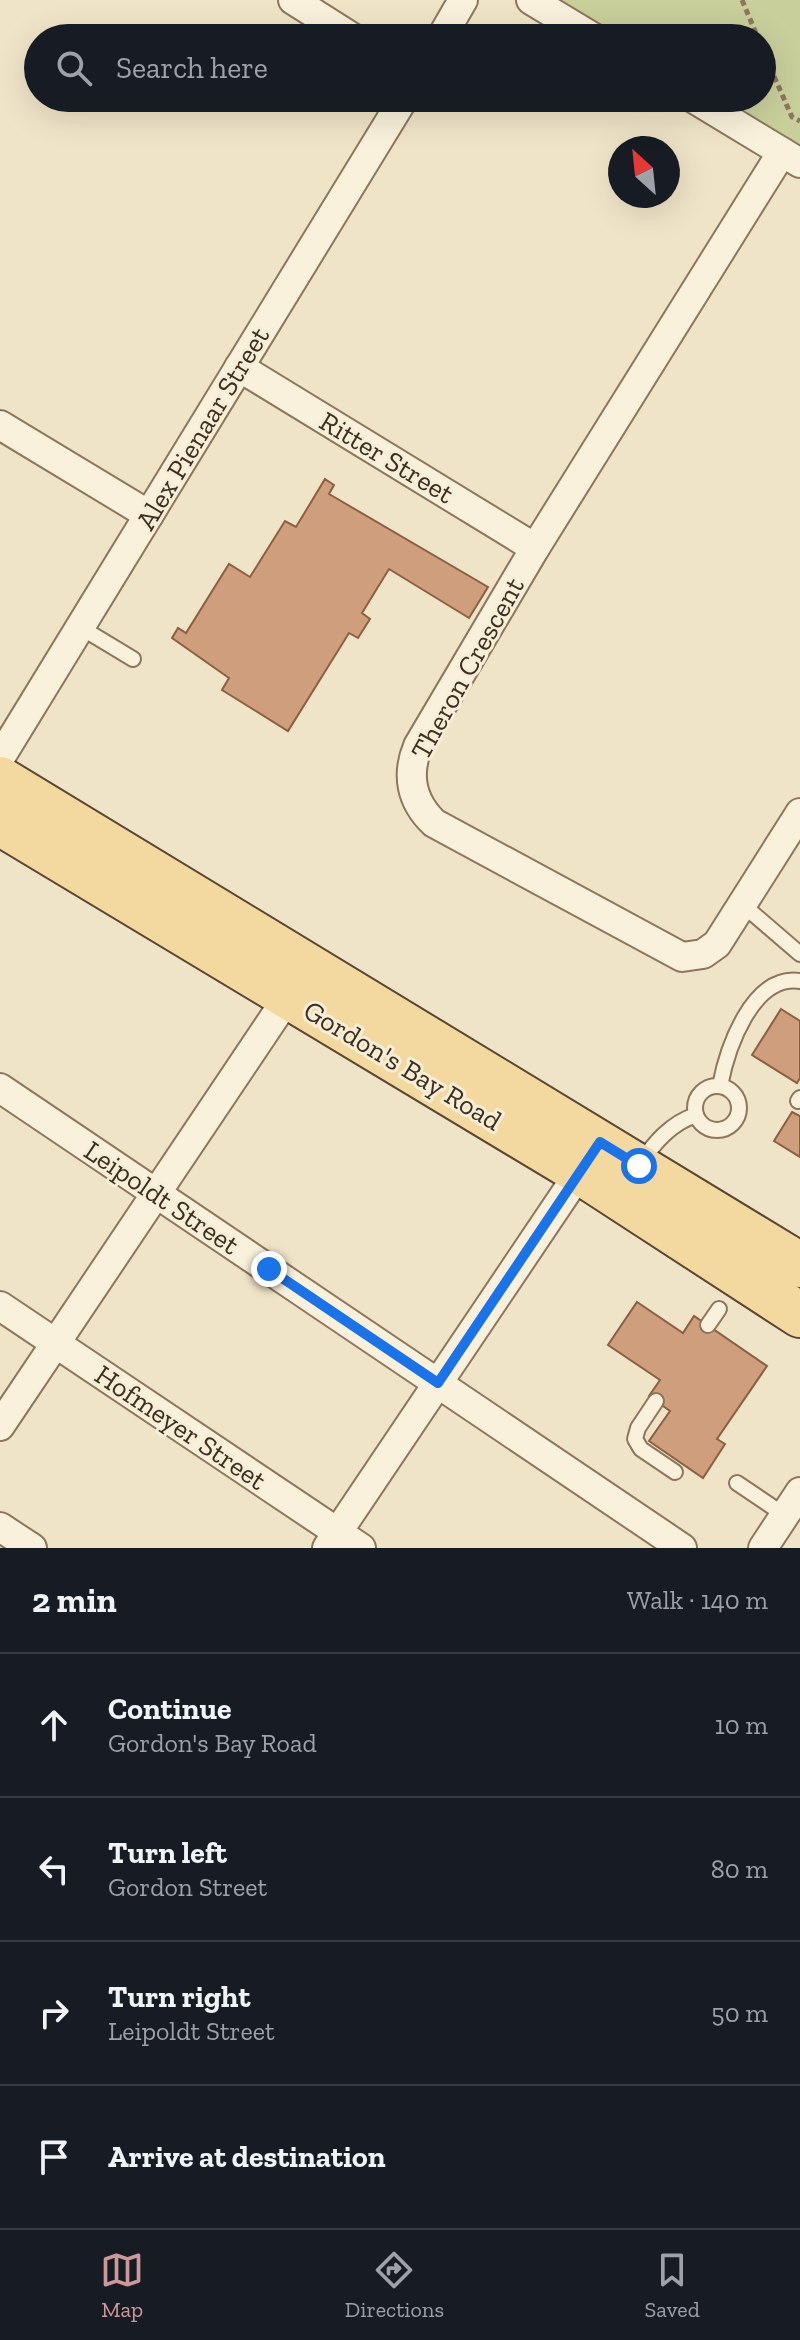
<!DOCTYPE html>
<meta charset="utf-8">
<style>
:root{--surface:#171b24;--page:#242831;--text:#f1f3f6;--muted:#9ea1a6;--line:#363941;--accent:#cc999b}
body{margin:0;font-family:"Zilla Slab",serif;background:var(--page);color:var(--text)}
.compass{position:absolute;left:608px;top:136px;width:72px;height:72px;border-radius:50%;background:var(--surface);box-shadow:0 8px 32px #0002;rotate:333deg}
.stop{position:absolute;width:24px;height:24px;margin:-18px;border:6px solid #1a73e8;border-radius:50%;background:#fff}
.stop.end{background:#1a73e8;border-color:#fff;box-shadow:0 2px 8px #0008}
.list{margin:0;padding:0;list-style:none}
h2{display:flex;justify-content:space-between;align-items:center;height:104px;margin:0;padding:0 32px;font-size:34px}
h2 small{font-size:26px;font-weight:400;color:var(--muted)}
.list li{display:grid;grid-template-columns:52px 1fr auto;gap:24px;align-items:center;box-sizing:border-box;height:144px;padding:0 32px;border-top:2px solid var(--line)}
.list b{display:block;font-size:30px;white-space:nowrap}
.list p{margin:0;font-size:26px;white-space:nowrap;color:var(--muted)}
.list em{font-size:26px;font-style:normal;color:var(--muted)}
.icon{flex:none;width:44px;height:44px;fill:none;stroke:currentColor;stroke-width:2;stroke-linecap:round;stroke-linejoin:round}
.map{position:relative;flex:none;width:800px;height:1548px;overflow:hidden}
.search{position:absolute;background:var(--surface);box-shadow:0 8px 32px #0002;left:24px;right:24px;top:24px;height:88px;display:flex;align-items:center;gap:20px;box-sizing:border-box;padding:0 28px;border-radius:44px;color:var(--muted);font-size:30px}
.sheet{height:680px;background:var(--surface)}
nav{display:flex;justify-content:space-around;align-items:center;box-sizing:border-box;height:112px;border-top:2px solid var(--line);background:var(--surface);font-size:22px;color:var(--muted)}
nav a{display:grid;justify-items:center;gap:4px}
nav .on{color:var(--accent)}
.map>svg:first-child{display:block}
.green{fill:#c9cf9b}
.building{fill:#cf9f7d;stroke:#8d5f41;stroke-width:2}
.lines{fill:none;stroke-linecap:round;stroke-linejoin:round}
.lane-casing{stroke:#8d765c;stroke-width:18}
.street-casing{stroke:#8d765c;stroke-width:32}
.primary-casing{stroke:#5b4430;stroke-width:48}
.path{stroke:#8d765c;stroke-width:5;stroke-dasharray:6 4;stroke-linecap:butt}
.lane{stroke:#faf1dc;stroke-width:14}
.street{stroke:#faf1dc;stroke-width:28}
.primary{stroke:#f3d9a0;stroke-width:44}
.route{stroke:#1a73e8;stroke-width:10}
.labels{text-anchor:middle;stroke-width:6;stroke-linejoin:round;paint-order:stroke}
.street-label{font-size:28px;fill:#3d2e20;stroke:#f7eed8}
</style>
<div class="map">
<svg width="800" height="1548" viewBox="0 0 800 1548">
<rect width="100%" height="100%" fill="#f0e4c8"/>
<polygon class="green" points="554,0 800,0 800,150 715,98 762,98 762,38 616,38"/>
<g class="building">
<polygon points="325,479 334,485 329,494 488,587 469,618 389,569 362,613 370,619 358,638 349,633 288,731 222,690 229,678 172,638 178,628 186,633 229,564 250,577 285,521 296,527"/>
<polygon points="781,1009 800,1021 800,1078 797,1083 752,1055"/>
<polygon points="792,1112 800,1116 800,1157 774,1141"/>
<polygon points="637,1302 683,1333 694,1316 767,1366 717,1439 725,1444 703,1478 649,1441 670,1411 649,1396 660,1380 608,1345"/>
</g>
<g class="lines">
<g class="lane-casing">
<g id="lane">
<polyline points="80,627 133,659"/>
<polyline points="743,905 800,954"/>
<path d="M720,1086C727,1049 752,974 800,981"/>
<circle cx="717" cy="1108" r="22"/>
<polyline points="798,1101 800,1098"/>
<path d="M640,1164C654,1143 671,1123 696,1115"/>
<polyline points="708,1325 719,1309"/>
<polyline points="656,1401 638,1428 635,1439 641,1449 675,1472"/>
<polyline points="737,1483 786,1516"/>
</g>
</g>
<g class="street-casing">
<g id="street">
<polyline points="293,0 353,38"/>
<polyline points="531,0 594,38"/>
<polyline points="441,38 463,0"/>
<polyline points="693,98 800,163"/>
<path d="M782,152L535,548L418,746C406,775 411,801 434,823L682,957L703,954L717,944L800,813"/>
<polyline points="239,367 535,548"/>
<polyline points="0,425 149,515"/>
<polyline points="0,758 404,98"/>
<polyline points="0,1088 682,1548"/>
<polyline points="0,1306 361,1548"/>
<polyline points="0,1426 296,985"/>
<polyline points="0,1527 32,1548"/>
<polyline points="327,1548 588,1160"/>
<polyline points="763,1548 800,1492"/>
</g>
</g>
<g class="primary-casing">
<g id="primary">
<polyline points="0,779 800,1265"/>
<polyline points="0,823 580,1172 800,1315"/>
</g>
</g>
<g class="path">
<polyline points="742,0 758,38"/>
<polyline points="762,49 792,117 800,121"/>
</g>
<use href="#lane" class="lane"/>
<use href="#street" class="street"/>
<use href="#primary" class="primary"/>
</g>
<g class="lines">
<polyline class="route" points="269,1269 438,1383 600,1142 639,1166"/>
</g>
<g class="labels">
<g class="street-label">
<text transform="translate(202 428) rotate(-59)" y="10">Alex Pienaar Street</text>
<text transform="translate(387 457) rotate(31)" y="10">Ritter Street</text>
<text transform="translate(467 668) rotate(-61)" y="10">Theron Crescent</text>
<text transform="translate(403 1065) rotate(31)" y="10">Gordon's Bay Road</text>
<text transform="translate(162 1197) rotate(34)" y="10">Leipoldt Street</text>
<text transform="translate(181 1427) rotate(34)" y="10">Hofmeyer Street</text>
</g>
</g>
</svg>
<svg class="compass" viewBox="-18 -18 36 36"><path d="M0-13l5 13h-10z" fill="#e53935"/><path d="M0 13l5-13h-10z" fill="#9ea1a6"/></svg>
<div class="stop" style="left:639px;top:1166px"></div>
<div class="stop end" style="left:269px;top:1269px"></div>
<div class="search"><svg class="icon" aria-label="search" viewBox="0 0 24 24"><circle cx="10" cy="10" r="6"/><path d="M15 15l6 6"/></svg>Search here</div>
</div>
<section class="sheet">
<h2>2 min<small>Walk · 140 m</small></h2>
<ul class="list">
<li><svg class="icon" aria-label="ahead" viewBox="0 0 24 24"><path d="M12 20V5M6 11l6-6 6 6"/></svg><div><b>Continue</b><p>Gordon's Bay Road</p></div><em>10 m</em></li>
<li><svg class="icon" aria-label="left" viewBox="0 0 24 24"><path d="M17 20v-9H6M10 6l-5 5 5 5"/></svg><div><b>Turn left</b><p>Gordon Street</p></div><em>80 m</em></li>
<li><svg class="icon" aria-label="right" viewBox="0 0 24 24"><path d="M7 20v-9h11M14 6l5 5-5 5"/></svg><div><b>Turn right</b><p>Leipoldt Street</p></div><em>50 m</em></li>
<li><svg class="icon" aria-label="arrive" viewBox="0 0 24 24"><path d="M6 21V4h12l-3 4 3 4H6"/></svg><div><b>Arrive at destination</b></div></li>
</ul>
</section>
<nav>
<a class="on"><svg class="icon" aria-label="map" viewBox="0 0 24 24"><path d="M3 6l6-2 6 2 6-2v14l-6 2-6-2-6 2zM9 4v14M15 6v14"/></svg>Map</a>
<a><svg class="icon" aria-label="directions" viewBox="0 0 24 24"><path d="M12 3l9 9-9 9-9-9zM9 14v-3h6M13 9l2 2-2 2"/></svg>Directions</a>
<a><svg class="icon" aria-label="saved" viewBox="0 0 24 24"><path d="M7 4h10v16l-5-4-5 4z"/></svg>Saved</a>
</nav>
